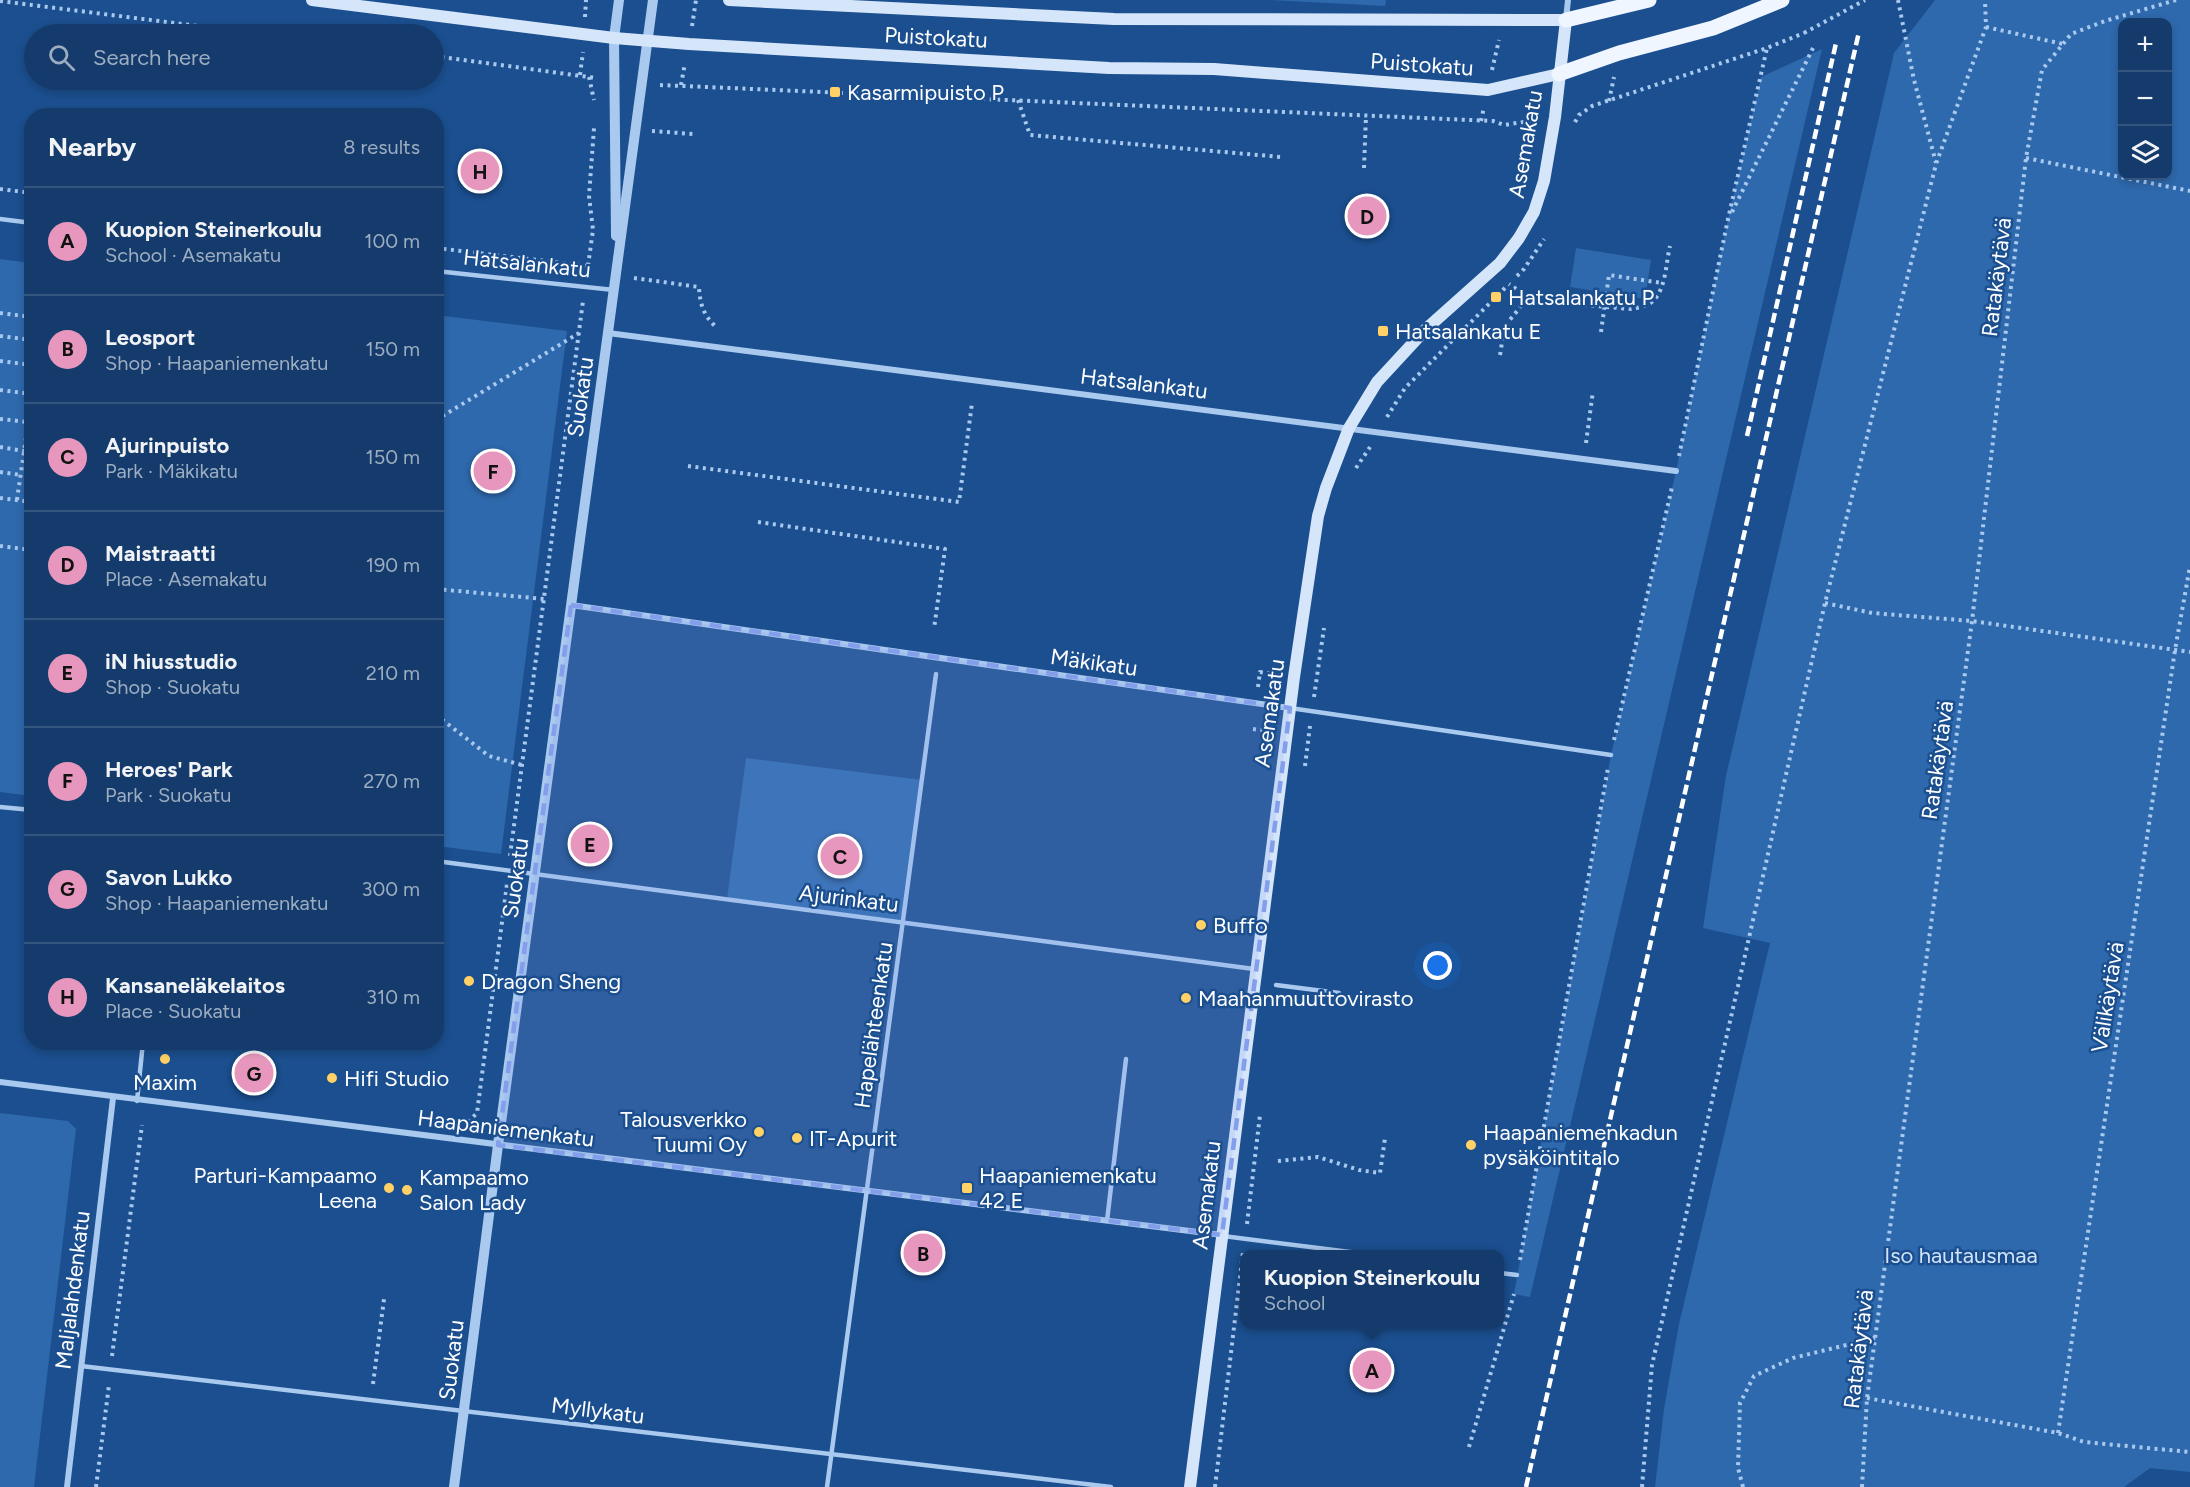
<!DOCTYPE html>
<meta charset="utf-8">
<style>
:root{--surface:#143b6b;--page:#214673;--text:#f1f3f6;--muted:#9dadc1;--line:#33557e;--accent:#e797bd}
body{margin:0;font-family:Figtree,sans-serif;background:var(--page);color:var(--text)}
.controls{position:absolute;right:18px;top:18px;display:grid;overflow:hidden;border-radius:12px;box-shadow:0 3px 9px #0003}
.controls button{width:54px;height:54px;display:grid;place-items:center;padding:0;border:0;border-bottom:2px solid var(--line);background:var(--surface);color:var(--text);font:30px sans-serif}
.you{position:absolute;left:1438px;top:966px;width:21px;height:21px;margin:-15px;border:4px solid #fff;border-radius:50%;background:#1a73e8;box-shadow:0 0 0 9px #1a73e833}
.badge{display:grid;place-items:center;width:39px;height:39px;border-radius:50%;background:var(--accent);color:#111;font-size:20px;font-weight:700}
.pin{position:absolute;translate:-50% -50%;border:3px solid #fff;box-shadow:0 2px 6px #0006}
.popup{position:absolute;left:1240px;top:1250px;width:264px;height:78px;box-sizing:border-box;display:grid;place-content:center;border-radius:12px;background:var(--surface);filter:drop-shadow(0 2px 4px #0005);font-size:20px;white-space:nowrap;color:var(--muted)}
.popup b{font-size:22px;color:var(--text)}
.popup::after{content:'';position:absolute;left:50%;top:100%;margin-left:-12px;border:12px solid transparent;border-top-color:var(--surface)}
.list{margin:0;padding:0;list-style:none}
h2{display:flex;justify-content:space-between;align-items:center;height:78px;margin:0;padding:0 24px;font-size:26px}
h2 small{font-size:20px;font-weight:400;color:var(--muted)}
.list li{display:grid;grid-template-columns:39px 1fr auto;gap:18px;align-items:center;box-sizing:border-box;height:108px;padding:0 24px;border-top:2px solid var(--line)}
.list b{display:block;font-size:22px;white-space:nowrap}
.list p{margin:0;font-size:20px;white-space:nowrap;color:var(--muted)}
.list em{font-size:20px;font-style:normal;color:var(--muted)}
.icon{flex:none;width:33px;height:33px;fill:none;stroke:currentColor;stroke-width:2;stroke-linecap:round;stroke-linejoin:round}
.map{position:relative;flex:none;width:2190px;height:1487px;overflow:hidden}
.search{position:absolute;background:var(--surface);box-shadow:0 3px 9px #0003;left:24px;top:24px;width:420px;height:66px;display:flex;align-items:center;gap:15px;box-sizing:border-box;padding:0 21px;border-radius:33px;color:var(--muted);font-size:22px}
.panel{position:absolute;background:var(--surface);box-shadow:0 3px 9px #0003;left:24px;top:108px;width:420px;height:942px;border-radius:24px}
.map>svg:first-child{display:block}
.green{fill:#2e69ad;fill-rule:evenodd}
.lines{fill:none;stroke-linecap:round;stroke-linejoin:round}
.path{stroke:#a9c9ee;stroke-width:4;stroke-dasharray:3 4.5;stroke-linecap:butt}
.service{stroke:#a9c9ee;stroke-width:4.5}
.minor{stroke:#a9c9ee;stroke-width:6}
.tertiary{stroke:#a9c9ee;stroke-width:10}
.secondary{stroke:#d6e6fa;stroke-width:12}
.primary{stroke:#f0f6ff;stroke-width:15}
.rail{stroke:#fff;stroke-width:4.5;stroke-dasharray:10 4.5;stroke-linecap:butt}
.path-bridge{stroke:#a9c9ee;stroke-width:4;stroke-dasharray:3 4.5;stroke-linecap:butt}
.marked{fill:#839eea;fill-opacity:0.2;stroke:#839eea;stroke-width:4.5;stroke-dasharray:12 8;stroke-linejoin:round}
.poi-dot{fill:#ffd166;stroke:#1b4f8f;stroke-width:2}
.labels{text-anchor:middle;stroke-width:5;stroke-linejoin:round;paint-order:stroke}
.street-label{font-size:22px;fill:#fff;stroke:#1b4f8f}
.poi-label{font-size:22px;fill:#fff;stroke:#1b4f8f;text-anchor:start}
.park-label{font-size:22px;fill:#cfe3fa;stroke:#1b4f8f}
</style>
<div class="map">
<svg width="2190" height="1487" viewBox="0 0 2190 1487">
<rect width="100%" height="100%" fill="#1b4f8f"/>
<g class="green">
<polygon points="1268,0 1386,0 1385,6"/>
<path d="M1935,0H2190V1472L2150,1468L2124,1487H1655L1664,1409L1679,1324L1770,943L1703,928L1726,776L1894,53ZM2122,22H2168V176H2122Z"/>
<polygon points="1822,49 1530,1297 1514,1294 1611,755 1676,471 1728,219 1761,77"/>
<polygon points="1576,248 1651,260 1645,299 1570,287"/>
<polygon points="0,259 31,263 31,796 0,792"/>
<polygon points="436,315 567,331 501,854 437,846"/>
<polygon points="746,758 922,780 903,921 727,899"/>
<polygon points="0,1113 68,1121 76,1129 34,1487 0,1487"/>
</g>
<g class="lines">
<g class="path">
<polyline points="1898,0 1914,80 1936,163"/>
<polyline points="0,1 262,34"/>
<polyline points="585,17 586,0"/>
<polyline points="692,26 696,0"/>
<polyline points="1986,27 2063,44"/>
<polyline points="434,56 596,78"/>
<polyline points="1492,70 1499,40"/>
<polyline points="580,75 583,52"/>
<polyline points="589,77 594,100"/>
<polyline points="660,85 1493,121 1504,125 1536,120"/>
<polyline points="681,85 685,63"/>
<polyline points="1018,100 1030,135 1281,157"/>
<polyline points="1609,101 1614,77"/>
<polyline points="1481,121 1484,107"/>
<polyline points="1575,122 1579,115 1592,106 1767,48 1804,33"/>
<polyline points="652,131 693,134"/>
<polyline points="2026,158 2190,191"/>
<polyline points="1364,168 1366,116"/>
<polyline points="0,189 32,193"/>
<polyline points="1732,212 1813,48"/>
<polyline points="436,248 588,266"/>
<polyline points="587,273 593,230 589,196 594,128"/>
<polyline points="1517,276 1524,269 1544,239"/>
<path d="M634,278L699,287C700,304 703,314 715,326"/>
<path d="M1524,300L1631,309C1638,308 1648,306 1653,301C1666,289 1666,262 1670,246"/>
<polyline points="0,313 32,317"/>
<polyline points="1601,332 1609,275 1662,283"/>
<polyline points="0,336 32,340"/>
<path d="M1500,355C1502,345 1502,335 1506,326C1512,314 1526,307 1522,293L1509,284"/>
<polyline points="0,361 32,365"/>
<polyline points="0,390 32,394"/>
<polyline points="1387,417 1405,388 1505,288"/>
<polyline points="0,419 28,422"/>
<polyline points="436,420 579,333"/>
<polyline points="1586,443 1593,391"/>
<polyline points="0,447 24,451"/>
<polyline points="1679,456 1728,219 1767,48"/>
<polyline points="688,466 959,502 972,403"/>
<polyline points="1356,468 1370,447"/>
<polyline points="0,472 21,475"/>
<polyline points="0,498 32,502"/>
<polyline points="17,500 32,396"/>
<polyline points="758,522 945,549 934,629"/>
<polyline points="0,546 32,550"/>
<polyline points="436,589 544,599"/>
<polyline points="1825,603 1872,613 1972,621 2190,652"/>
<polyline points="1258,687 1260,672 1274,674"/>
<polyline points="1314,697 1324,628"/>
<polyline points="436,715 489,756 522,765"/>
<polyline points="1253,729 1267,731"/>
<polyline points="1614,740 1672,487"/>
<polyline points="1305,766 1310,726"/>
<polyline points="510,856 583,301"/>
<polyline points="468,1122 477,1113 507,884"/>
<polyline points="1278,1161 1318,1157 1359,1170 1380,1173 1385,1138"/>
<polyline points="1247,1224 1260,1115"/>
<polyline points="1520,1260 1608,768"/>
<polyline points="112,1356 142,1125"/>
<polyline points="373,1384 384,1299"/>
<polyline points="1867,1398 2058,1433 2084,1442 2190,1452"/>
<polyline points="2058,1433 2175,650 2190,566"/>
<polyline points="1469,1447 1514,1294"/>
<polyline points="96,1487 109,1385"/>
<polyline points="1215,1487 1243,1252"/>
<polyline points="1642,1487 1652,1365 1825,603 1936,164 1986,27 1985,0"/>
<polyline points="1743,1487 1738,1468 1740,1403 1754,1376 1793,1358 1875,1338"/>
<polyline points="1862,1487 1867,1398 1972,621 2026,158 2042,70 2071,34 2105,21 2176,0"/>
</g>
<g class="service">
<polyline points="0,219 32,223"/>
<polyline points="436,271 614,290"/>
<polyline points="1290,708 1611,755"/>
<polyline points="0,807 32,810"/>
<polyline points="436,861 1254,969"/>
<polyline points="1276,985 1339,993"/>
<polyline points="137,1101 143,1042"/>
<polyline points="1107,1221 1126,1059"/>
<polyline points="1223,1236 1366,1254"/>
<polyline points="1500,1273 1517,1275"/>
<polyline points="81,1366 1111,1487"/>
<polyline points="827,1487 936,674"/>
</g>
<g class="minor">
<polyline points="1566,19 1568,0"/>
<polyline points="608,333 1676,471"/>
<polyline points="571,605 1289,708"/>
<polyline points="0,1082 1222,1235"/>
<polyline points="67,1487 113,1098"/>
</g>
<g class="tertiary">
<polyline points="616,236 614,38 619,0"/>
<polyline points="454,1487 498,1145 653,0"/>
</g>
<g class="secondary">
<polyline points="312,0 614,38 689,44 1109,68 1214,69 1488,90 1559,74"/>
<polyline points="729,0 1114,19 1566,20 1555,117 1544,181 1534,212 1519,238 1500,263 1426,329 1377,382 1349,428 1326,488 1318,516 1294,677 1190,1487"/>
</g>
<g class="primary">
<polyline points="1566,20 1649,0"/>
<polyline points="1559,74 1619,53 1713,28 1782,0"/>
</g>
<g class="rail">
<polyline points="1747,436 1836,43"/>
<polyline points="1526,1487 1859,32"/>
</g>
<polyline class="path-bridge" points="1804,33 1865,0"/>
</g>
<path class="marked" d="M571,605L1290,708L1222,1235L498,1145Z"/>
<g class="poi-dot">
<rect x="829" y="86" width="12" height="12" rx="3"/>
<rect x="1490" y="291" width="12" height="12" rx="3"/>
<rect x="1377" y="325" width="12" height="12" rx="3"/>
<circle cx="1201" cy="925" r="6"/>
<circle cx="469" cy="981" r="6"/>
<circle cx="1186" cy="998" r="6"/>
<circle cx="165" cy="1059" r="6"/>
<circle cx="332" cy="1078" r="6"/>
<circle cx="759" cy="1132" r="6"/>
<circle cx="797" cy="1138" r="6"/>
<circle cx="1471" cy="1145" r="6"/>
<circle cx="389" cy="1188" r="6"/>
<rect x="961" y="1182" width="12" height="12" rx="3"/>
<circle cx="407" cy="1190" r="6"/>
</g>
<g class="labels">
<g class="street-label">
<text transform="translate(936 37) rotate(3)" y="8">Puistokatu</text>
<text transform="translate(1422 64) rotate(4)" y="8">Puistokatu</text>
<text transform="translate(1525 144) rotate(-80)" y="8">Asemakatu</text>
<text transform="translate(527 263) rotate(6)" y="8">Hatsalankatu</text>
<text transform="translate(1996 277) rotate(-83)" y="8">Ratakäytävä</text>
<text transform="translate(1144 383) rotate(7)" y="8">Hatsalankatu</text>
<text transform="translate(580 397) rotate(-82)" y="8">Suokatu</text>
<text transform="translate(1094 662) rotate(8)" y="8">Mäkikatu</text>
<text transform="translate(1269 713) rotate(-82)" y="8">Asemakatu</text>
<text transform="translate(1937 760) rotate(-82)" y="8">Ratakäytävä</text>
<text transform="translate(515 878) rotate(-82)" y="8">Suokatu</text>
<text transform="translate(849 898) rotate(7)" y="8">Ajurinkatu</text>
<text transform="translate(2107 997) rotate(-81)" y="8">Välikäytävä</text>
<text transform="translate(873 1025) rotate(-82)" y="8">Hapelähteenkatu</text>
<text transform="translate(506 1128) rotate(7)" y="8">Haapaniemenkatu</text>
<text transform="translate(1206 1195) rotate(-83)" y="8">Asemakatu</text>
<text transform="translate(72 1290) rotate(-83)" y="8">Maljalahdenkatu</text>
<text transform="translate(1858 1349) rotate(-83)" y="8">Ratakäytävä</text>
<text transform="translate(451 1360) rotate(-83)" y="8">Suokatu</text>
<text transform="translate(598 1410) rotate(7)" y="8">Myllykatu</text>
</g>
<g class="poi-label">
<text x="847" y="100">Kasarmipuisto P</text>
<text x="1508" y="305">Hatsalankatu P</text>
<text x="1395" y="339">Hatsalankatu E</text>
<text x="1213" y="933">Buffo</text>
<text x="481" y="989">Dragon Sheng</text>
<text x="1198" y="1006">Maahanmuuttovirasto</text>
<text x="344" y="1086">Hifi Studio</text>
<text x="165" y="1090" text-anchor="middle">Maxim</text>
<text x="747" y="1127" text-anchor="end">Talousverkko<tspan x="747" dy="25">Tuumi Oy</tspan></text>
<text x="1483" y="1140">Haapaniemenkadun<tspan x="1483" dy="25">pysäköintitalo</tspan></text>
<text x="809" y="1146">IT-Apurit</text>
<text x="377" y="1183" text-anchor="end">Parturi-Kampaamo<tspan x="377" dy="25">Leena</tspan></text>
<text x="979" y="1183">Haapaniemenkatu<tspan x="979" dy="25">42 E</tspan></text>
<text x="419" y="1185">Kampaamo<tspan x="419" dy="25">Salon Lady</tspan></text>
</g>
<g class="park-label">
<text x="1961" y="1263">Iso hautausmaa</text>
</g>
</g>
</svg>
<div class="controls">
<button>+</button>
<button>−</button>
<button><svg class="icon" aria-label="layers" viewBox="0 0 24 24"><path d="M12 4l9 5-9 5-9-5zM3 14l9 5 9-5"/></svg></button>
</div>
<div class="you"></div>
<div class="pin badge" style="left:1372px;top:1370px">A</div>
<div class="popup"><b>Kuopion Steinerkoulu</b>School</div>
<div class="pin badge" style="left:923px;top:1253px">B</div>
<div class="pin badge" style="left:840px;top:856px">C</div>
<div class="pin badge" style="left:1367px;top:216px">D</div>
<div class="pin badge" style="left:590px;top:844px">E</div>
<div class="pin badge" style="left:493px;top:471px">F</div>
<div class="pin badge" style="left:254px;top:1073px">G</div>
<div class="pin badge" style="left:480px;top:171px">H</div>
<div class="search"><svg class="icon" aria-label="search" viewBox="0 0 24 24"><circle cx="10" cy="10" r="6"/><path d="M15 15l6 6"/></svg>Search here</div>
<section class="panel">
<h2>Nearby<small>8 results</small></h2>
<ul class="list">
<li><span class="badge">A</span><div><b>Kuopion Steinerkoulu</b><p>School · Asemakatu</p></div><em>100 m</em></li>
<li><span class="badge">B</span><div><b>Leosport</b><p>Shop · Haapaniemenkatu</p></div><em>150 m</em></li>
<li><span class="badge">C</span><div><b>Ajurinpuisto</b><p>Park · Mäkikatu</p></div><em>150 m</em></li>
<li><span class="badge">D</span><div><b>Maistraatti</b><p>Place · Asemakatu</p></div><em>190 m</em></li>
<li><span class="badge">E</span><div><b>iN hiusstudio</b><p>Shop · Suokatu</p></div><em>210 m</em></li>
<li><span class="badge">F</span><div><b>Heroes' Park</b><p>Park · Suokatu</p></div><em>270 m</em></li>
<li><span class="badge">G</span><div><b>Savon Lukko</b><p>Shop · Haapaniemenkatu</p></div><em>300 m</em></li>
<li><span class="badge">H</span><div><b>Kansaneläkelaitos</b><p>Place · Suokatu</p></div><em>310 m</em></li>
</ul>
</section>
</div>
